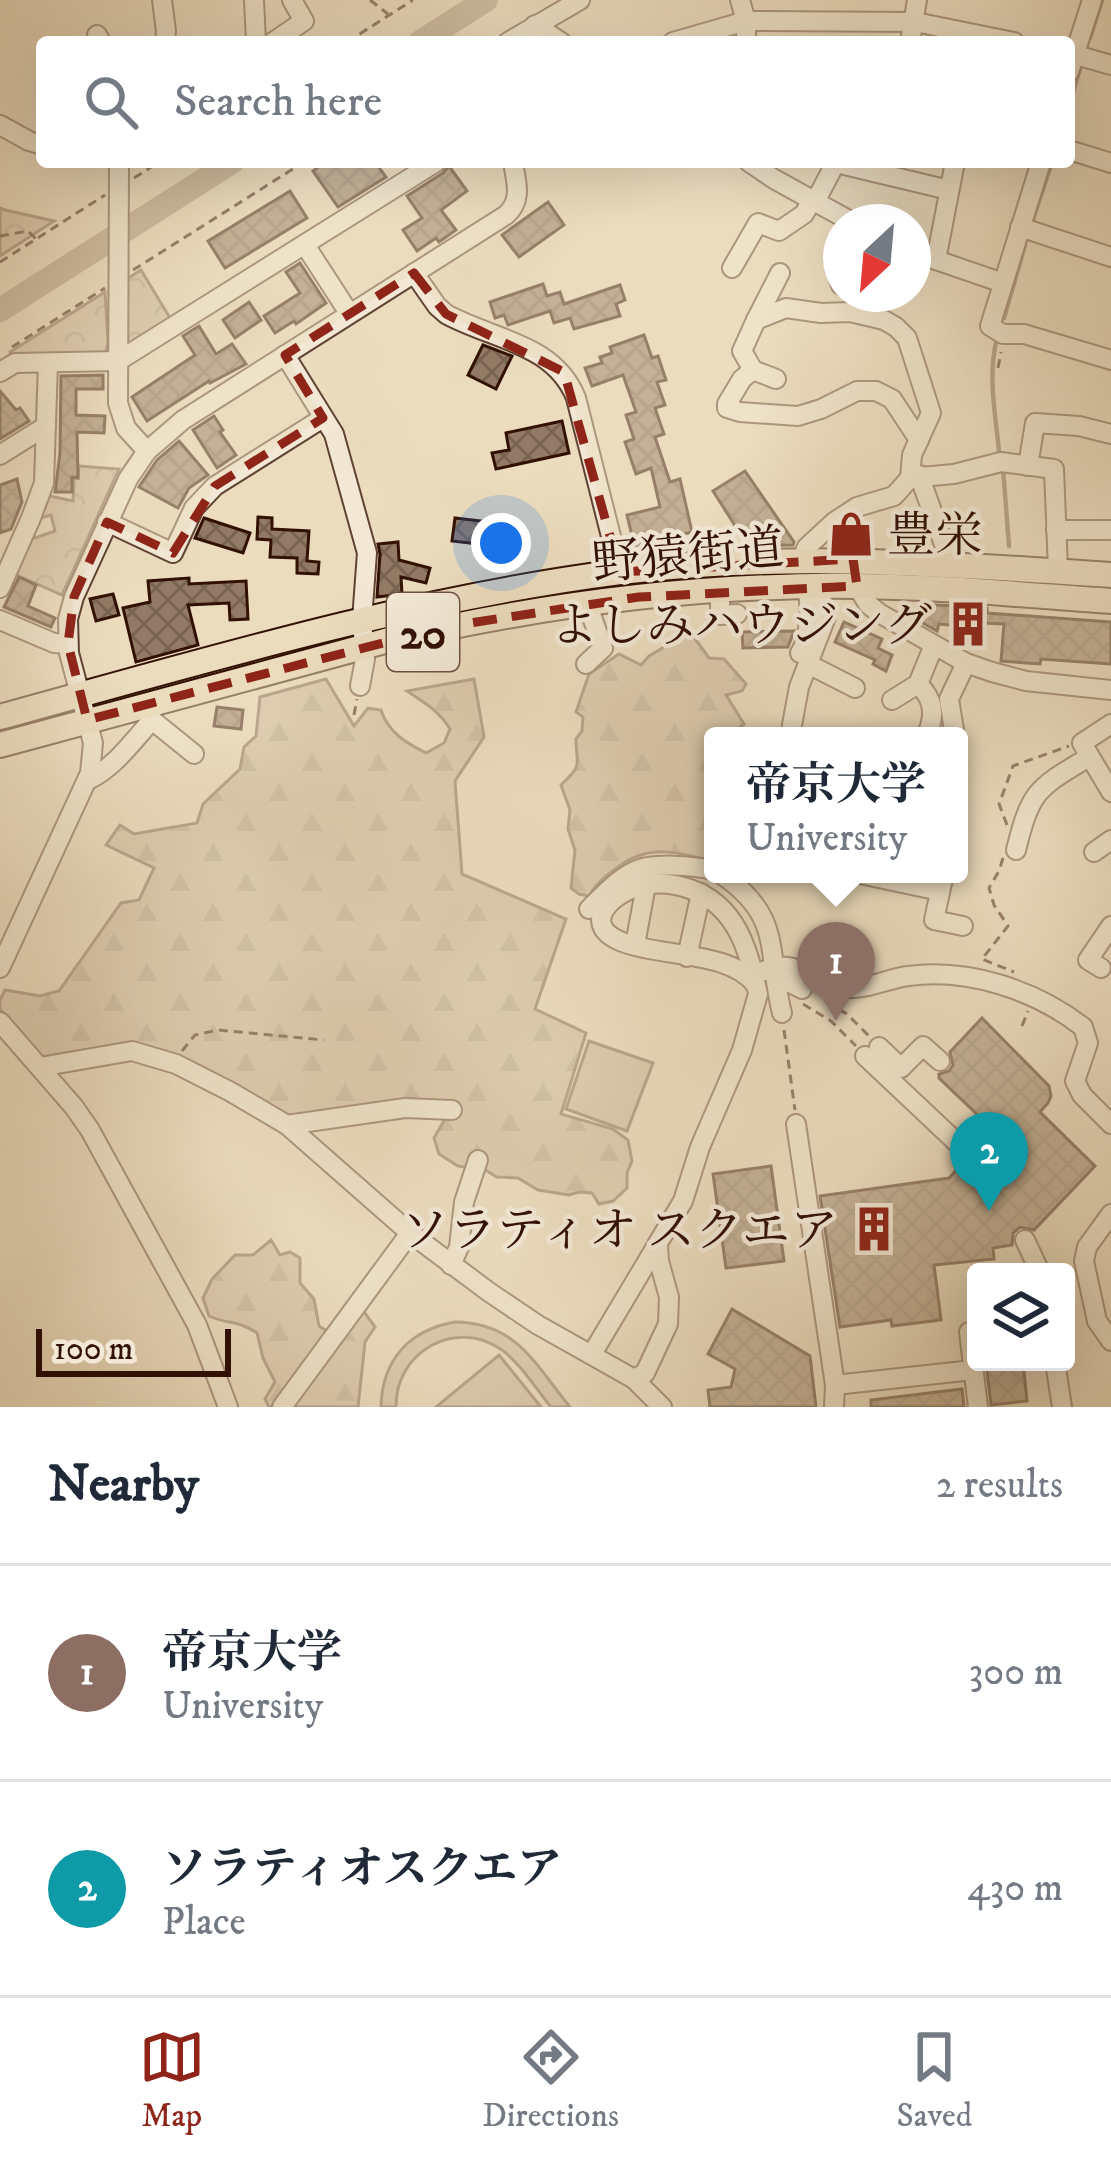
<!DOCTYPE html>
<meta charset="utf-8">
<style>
:root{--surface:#fff;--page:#f2f2f3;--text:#1f2937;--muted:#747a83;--line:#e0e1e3;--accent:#8f2418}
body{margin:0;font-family:"IM FELL DW Pica","Noto Serif JP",serif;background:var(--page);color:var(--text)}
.controls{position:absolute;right:36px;bottom:36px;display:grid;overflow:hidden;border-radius:12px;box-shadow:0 12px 48px #0002}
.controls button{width:108px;height:108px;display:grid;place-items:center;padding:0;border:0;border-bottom:3px solid var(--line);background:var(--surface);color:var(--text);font:60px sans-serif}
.compass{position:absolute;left:823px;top:204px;width:108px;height:108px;border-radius:50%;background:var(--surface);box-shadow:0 12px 48px #0002;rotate:206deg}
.scale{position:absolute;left:36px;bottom:30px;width:195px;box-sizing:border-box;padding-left:12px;border:6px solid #321003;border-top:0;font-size:33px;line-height:42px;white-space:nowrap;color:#321003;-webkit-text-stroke:9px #f2e8d5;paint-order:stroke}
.you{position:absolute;left:501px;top:543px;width:42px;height:42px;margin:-30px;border:9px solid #fff;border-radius:50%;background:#1a73e8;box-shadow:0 0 0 18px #1a73e833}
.badge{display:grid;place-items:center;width:78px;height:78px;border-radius:50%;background:var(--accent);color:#fff;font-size:39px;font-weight:700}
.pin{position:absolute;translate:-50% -99px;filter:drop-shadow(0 3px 6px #0008)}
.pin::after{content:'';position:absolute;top:63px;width:42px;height:36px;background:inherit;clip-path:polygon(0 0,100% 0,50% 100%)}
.popup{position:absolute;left:704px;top:727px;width:264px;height:156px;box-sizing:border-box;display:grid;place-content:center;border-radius:12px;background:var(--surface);filter:drop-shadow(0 3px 9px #0005);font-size:39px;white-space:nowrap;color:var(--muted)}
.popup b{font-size:45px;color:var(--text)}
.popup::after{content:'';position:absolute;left:50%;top:100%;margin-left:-24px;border:24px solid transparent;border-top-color:var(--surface)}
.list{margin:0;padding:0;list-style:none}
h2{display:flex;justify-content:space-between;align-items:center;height:156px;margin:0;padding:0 48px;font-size:51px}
h2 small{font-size:39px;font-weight:400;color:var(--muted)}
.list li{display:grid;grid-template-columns:78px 1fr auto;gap:36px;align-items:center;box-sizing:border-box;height:216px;padding:0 48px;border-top:3px solid var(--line)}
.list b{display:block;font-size:45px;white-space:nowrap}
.list p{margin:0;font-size:39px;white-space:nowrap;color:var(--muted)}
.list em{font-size:39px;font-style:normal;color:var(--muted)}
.icon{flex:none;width:66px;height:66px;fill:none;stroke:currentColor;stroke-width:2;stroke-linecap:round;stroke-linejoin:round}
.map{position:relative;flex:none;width:1111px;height:1407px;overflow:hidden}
.search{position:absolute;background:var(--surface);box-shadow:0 12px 48px #0002;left:36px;right:36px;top:36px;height:132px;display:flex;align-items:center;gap:30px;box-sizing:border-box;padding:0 42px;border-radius:12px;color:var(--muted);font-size:45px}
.sheet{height:588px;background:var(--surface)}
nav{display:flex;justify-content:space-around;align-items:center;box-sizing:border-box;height:168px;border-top:3px solid var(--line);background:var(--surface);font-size:33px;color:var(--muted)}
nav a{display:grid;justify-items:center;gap:6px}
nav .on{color:var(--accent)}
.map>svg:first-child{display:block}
.forest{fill:url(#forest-firs);stroke:#7f6450;stroke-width:3}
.park{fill:url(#park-crowns);stroke:#7f6450;stroke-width:3}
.garden{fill:#ccb99e;stroke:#7f6450;stroke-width:3}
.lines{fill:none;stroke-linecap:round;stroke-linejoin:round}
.stream{stroke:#7b614d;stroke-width:4.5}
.river{stroke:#ac977e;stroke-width:24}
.building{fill:url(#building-cross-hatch);stroke:#321003;stroke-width:3}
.minor-casing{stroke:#604332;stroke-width:22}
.major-casing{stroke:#321003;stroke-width:28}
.path{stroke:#321003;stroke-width:3;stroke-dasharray:9 6;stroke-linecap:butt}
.minor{stroke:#f2e8d5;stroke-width:18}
.major{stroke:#ebdcbe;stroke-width:24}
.marked{fill:none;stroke:#8f2418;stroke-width:9;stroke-dasharray:24 15;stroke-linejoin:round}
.labels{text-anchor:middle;stroke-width:9;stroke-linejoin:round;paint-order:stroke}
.shield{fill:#f2e8d5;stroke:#6c5142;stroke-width:3}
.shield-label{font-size:45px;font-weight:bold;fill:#321003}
.poi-label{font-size:48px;fill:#321003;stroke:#f2e8d5;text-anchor:end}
.street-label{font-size:48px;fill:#321003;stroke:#f2e8d5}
</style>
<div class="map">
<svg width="1111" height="1407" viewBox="0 0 1111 1407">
<defs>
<pattern id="forest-firs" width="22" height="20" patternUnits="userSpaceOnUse" patternTransform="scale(3)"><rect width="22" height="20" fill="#ccb99e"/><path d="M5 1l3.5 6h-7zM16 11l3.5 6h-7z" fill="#b09e86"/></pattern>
<pattern id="park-crowns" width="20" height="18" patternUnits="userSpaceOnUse" patternTransform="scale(3)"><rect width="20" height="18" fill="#ccb99e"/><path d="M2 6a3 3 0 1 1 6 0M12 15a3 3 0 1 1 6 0" fill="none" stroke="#b09e86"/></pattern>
<pattern id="building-cross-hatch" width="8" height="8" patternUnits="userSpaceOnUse" patternTransform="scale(3)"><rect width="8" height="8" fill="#927a64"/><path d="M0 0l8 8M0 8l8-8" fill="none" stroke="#786350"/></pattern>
</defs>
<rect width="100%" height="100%" fill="#ebdcbe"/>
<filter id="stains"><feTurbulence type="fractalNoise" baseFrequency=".00167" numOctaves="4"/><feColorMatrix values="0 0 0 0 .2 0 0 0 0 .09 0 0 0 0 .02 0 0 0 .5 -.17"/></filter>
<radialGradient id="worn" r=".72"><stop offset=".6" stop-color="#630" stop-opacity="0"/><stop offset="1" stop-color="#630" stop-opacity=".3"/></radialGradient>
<g class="forest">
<path d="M690,632L709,658L724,659L746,684L742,691L726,695L744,724L730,736H713V862C678,851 647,844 617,868C606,876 596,883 589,896L579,894L571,888L575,850L568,829L570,810L561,785C584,764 576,765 576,739L582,731L583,717L576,712L589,674L619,654L641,665L649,656Z"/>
<path d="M326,679L354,726L368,708L381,710C388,732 406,743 426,753L444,743L450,729C439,711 424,702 407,691L474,679L484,737L455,781L462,874L566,919L535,1009L586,1033L561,1114L613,1129L628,1140L632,1161L627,1173V1188L613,1201L599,1204L592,1193L579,1192L569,1195L538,1190L518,1178L497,1177L485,1170L458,1166L439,1154L434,1138L452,1107L293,1120L233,1085L97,1048L42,1057L0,1009V1000L5,990L40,996L59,991L121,903L139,900L154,868L106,845L120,825L134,834L197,823L203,804L240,769L244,747L256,736L260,697Z"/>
<path d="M271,1240L280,1255L290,1252L300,1258V1283L314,1299L319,1326L342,1340L362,1309L375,1327L365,1342L358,1407H269L265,1399L275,1382L263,1358L257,1333C238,1320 229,1325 209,1316L203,1298L212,1279L235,1255H253Z"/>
</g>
<g class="park">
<polygon points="0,208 5,210 54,221 0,256"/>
<polygon points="141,270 170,318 128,345 124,343 122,282"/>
<polygon points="105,292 108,342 105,357 12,356 10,352"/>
<polygon points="79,466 119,469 62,595 12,573 31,529 35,538 55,531 51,515 36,519 45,495 73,501 74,479 78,478"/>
</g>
<g class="garden">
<polygon points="589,1041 653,1063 627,1131 566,1109"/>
<path d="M455,1322C517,1323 534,1363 570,1407H551C536,1389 521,1364 502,1350C456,1317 395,1352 396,1407H381C382,1360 409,1330 455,1322Z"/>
<polygon points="499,1355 541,1407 436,1407"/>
</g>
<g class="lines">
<g class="stream">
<polyline points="1090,38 1102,0"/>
<polyline points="1069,106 1080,68"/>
<polyline points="1033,219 1052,162"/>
<polyline points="1004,318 1025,245"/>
<path d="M997,339C987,374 996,417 999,452"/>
<polyline points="1003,468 1009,546"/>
</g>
<g class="river">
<polyline points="420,42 486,0"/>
<polyline points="0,310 232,162"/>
</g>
</g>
<g class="building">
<polygon points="325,162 375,162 386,177 338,207 313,171"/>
<polygon points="449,166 467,191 441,210 456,230 439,242 436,238 417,251 403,230 422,218 407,196 443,173"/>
<polygon points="290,191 307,218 225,268 208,241"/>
<polygon points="548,202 564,225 519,257 502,235"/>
<polygon points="300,263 326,303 296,324 294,321 275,333 264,316 300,293 286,272"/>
<polygon points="543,284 547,296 560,292 564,304 620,285 625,300 616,304 620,316 574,329 570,318 554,323 550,311 508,325 504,315 495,318 490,302"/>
<polygon points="249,302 261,320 235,338 223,320"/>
<polygon points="199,326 216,354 232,344 246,364 210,383 209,381 147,421 132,397 195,355 183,336"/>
<polygon points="644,335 652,358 658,356 666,380 657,382 665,405 655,408 664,434 655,437 670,482 680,479 692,532 657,540 659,547 636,552 627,515 660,507 651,468 636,474 625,442 634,439 626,415 636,412 623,375 592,386 585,368 602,363 600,357 612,353 610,347"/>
<polygon points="483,345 512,356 496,389 468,375"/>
<polygon points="103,375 103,389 76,389 76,415 105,416 104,433 77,432 78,478 72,477 72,492 55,492 60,453 61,376"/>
<polygon points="0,391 16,410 20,408 29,421 0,439"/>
<polygon points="214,416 223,430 220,432 236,455 217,468 193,430"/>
<polygon points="562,421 569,453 496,469 492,453 509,450 506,433"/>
<polygon points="179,441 208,475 189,488 178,508 139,487 157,460"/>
<polygon points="745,471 794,542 793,545 748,546 713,491"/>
<polygon points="17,479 22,502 11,529 0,533 0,485"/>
<polygon points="258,517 272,518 272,529 309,531 307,561 319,562 318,574 297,573 297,558 270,557 271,540 257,539"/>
<polygon points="204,518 250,533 243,553 195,538"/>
<polygon points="455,518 490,522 487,545 452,541"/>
<polygon points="398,542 399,560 430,568 426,583 401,577 402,594 377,597 380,554 378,544"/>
<polygon points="19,577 36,585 28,606 55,618 51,627 4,607"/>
<polygon points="189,578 189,584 246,581 248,619 230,620 229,603 188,605 198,645 136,662 123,608 150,602 148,581"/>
<polygon points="113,594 119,615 96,621 90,599"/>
<polygon points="920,604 987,608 987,613 1111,622 1111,664 1041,659 1040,664 1001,661 1004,624 981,623 980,647 964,646 960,644 961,626 939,624 937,631 916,619"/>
<polygon points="844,622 882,639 878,648 892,655 886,671 873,664 875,660 835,642"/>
<polygon points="794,631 788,647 743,648 742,632"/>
<polygon points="217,707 243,710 241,729 214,726"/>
<polygon points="982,1018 1049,1086 1051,1096 1048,1103 1040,1112 1095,1166 1034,1230 1020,1227 1013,1233 1012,1245 993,1248 994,1259 934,1265 941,1320 892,1326 891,1320 840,1327 820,1196 949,1178 961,1165 968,1168 979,1165 983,1159 983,1151 1008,1144 939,1078 939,1074 949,1071 953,1065 950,1052"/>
<polygon points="771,1166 784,1261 726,1268 713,1174"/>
<polygon points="732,1309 810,1356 816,1407 710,1407 708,1390 731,1387 735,1369 708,1354"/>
<polygon points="986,1362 1023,1362 1027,1401 991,1405"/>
<polygon points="962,1389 964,1407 871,1407 871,1400"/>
</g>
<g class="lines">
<g class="minor-casing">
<g id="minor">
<polyline points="162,0 166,31 165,42"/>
<polyline points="254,0 256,42"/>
<polyline points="740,0 746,21 746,42"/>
<polyline points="535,25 561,42"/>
<polyline points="97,35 101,42"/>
<polyline points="273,42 304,21 292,0"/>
<polyline points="508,42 580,0"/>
<polyline points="673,42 746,21 915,22 1014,42"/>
<polyline points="910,42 917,0"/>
<polyline points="1069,53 1111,65"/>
<polyline points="1069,72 1092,0"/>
<polyline points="0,125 29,141 42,145"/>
<polyline points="1069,150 1111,163"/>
<polyline points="119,162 118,403 126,428 147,451"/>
<polyline points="749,162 774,179 852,222"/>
<polyline points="1041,162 990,326 1003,334 1024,334 1111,360"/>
<polyline points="836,163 949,190"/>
<polyline points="815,202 836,162"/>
<polyline points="1020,227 1111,257"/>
<polyline points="305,245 349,313"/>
<polyline points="913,246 936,260 1003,283"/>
<polyline points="936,260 955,162"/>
<polyline points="841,261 836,270 841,285"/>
<polyline points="732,268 758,223 779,231 804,214 812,200"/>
<path d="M414,273L437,306L446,314C493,340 554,343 576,398L620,572"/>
<polyline points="756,320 780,273"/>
<polyline points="285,355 334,434 367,553 362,620 365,659 360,686"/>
<polyline points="753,370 742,379 727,404 727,408 740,412 798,416 821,409 857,391 876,391 892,399 919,440"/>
<polyline points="0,372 15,363 118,361 436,162"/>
<polyline points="776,379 753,370 742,351 756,320 786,308 821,313 850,312 884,320 896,327 907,338 931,413 912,455 910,478"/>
<polyline points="0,455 46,426"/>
<polyline points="1028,466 1035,423 1079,426 1111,434"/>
<polyline points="919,475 951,564"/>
<polyline points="107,522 173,553 194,508 215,486 323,418"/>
<polyline points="1056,530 1111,530"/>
<polyline points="801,560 807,547 834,522 857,507 894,496 910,478 954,474 1001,462 1054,469 1058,571"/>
<polyline points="857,586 868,604 879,613 966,663 992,672 1026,681 1111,690"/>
<polyline points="0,588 31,518 44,483 48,363"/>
<polyline points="720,600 720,615 737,614"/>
<polyline points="0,620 54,643 68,644"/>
<path d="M800,653C810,638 812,604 806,586"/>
<polyline points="586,664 603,648 587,603"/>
<polyline points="808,664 855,688"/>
<path d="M918,684C934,699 936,716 926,736"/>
<polyline points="892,700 918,684 934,645"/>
<polyline points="150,709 152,720 194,754"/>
<polyline points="1111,724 1082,743 1111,792"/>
<polyline points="790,736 799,687 826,617 818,586"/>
<polyline points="955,736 949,699 966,663"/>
<path d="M88,780C114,768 133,741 152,720"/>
<path d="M1016,850C1031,789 1038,788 1089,757"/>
<polyline points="1094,852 1111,840"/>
<path d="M721,874C784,917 766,951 782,1013"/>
<polyline points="860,874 940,891"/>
<polyline points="944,874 934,920 963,926"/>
<path d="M589,909C602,896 618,879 635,871C652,862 694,866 713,870"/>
<polyline points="635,945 646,885"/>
<polyline points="687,957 701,893"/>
<path d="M0,968L90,773L93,743L69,653L68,619L74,597L128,479L147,451L183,420L506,215C523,200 516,182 513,162"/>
<polyline points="1101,968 1088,960 1111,926"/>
<polyline points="774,975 802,989"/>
<path d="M749,977C806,950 797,984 844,988C866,990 887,979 908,976C969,968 1035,990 1083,1027L1088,1043L1075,1081L1082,1095L1111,1124"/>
<polyline points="0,1022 74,1107 90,1130 197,1325 228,1407"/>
<polyline points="879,1047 901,1068 923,1046 940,1061"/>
<polyline points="865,1056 970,1155"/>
<polyline points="40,1067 132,1051 176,1064 231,1092 287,1125 410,1233 489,1292 538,1325 634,1379 662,1407"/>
<polyline points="796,1124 835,1385"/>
<polyline points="287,1125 405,1108 452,1110"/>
<polyline points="1111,1214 1087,1247 1084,1261 1097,1321 1111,1341"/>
<polyline points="1025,1240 1040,1272"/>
<polyline points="451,1265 459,1247 464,1202 478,1160"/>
<polyline points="969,1332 978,1407"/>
<polyline points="592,1354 657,1245"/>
<polyline points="1055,1362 1062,1407"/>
<path d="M634,1379L645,1373L668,1324L669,1297L659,1261L658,1243L683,1201L700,1147L742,1050L758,994C749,950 736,905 690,889C676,884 659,882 644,885C611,892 577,926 625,943C663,957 730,951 756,985"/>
<polyline points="282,1407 410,1233"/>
<polyline points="834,1407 835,1385 973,1370"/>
</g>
</g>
<g class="major-casing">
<g id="major">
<path d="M0,717C204,661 409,599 620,572C784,552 947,564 1111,575"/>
<path d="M0,745L385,641C539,605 698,584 856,586C941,587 1026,595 1111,601"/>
</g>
</g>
<g class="path">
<polyline points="370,0 388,14"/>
<polyline points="347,42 413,0"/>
<polyline points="134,178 159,162"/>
<polyline points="0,236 28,231 36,239"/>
<polyline points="0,262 105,195"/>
<polyline points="133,270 304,162"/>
<polyline points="12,347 105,288"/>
<polyline points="998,368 1001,352"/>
<polyline points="354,715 357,699"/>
<polyline points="1007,825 999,804 1013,766 1069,746"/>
<polyline points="1003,858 999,871 989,888 994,905 1008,926 982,959 1014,972"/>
<polyline points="826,1002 847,1014 870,1037"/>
<polyline points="803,1004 831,1021 856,1046"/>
<polyline points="1022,1026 1028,1011"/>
<polyline points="784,1030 795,1110"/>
<polyline points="182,1051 195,1035 218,1030 324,1040"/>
</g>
<use href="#minor" class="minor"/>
<use href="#major" class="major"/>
</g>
<path d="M0 0H1111V1407H0ZM414,273L446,314L564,372L620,572L853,559L857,586L639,597L444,627L87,720L68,644L74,597L107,522L173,553L215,486L323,418L285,355Z" fill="#ebdcbe" fill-opacity=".55" fill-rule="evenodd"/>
<path class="marked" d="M414,273L446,314L564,372L620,572L853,559L857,586L639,597L444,627L87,720L68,644L74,597L107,522L173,553L215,486L323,418L285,355Z"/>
<defs>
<g id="shop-bare" transform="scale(3.6)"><path d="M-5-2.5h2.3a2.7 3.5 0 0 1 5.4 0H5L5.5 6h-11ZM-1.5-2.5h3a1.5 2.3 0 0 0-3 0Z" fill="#8f2418" stroke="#f2e8d5" stroke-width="2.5" paint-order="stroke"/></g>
<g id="building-bare" transform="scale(3.6)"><path d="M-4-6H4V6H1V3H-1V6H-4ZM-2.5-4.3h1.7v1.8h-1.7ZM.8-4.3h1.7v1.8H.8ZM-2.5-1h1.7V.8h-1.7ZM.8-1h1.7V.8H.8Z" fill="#8f2418" stroke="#f2e8d5" stroke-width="2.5" paint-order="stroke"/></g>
</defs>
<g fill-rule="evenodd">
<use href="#shop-bare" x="851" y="534"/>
<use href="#building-bare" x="968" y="624"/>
<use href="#building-bare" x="874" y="1229"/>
</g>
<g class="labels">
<rect class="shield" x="387" y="593" width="72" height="78" rx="9"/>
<g class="shield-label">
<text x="423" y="648">20</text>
</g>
<g class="poi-label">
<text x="887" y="551" text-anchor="start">豊栄</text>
<text x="932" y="641">よしみハウジング</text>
<text x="838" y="1246">ソラティオ スクエア</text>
</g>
<g class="street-label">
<text transform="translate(688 554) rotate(-5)" y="17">野猿街道</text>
</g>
</g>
<rect width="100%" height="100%" filter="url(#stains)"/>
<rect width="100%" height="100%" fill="url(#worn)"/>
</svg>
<div class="controls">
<button><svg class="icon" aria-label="layers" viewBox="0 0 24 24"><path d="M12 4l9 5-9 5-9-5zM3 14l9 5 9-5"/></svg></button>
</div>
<svg class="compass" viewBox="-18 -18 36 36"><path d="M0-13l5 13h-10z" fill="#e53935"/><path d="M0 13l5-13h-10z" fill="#747a83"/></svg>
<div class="scale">100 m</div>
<div class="you"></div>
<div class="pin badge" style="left:836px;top:1021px;background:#8d6e63">1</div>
<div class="popup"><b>帝京大学</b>University</div>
<div class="pin badge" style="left:989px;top:1211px;background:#0f9aa8">2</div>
<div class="search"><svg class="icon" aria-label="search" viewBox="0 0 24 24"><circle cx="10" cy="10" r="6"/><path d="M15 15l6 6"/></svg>Search here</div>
</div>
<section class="sheet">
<h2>Nearby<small>2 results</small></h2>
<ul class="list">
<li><span class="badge" style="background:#8d6e63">1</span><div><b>帝京大学</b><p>University</p></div><em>300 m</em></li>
<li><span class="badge" style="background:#0f9aa8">2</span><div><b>ソラティオスクエア</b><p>Place</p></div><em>430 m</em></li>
</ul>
</section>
<nav>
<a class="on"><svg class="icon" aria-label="map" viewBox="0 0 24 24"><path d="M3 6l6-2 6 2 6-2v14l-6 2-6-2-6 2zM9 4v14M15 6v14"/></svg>Map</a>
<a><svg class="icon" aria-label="directions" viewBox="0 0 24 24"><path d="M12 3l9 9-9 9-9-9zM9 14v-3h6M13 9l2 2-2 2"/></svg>Directions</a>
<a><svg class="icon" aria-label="saved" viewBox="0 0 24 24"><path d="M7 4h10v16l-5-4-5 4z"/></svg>Saved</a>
</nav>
